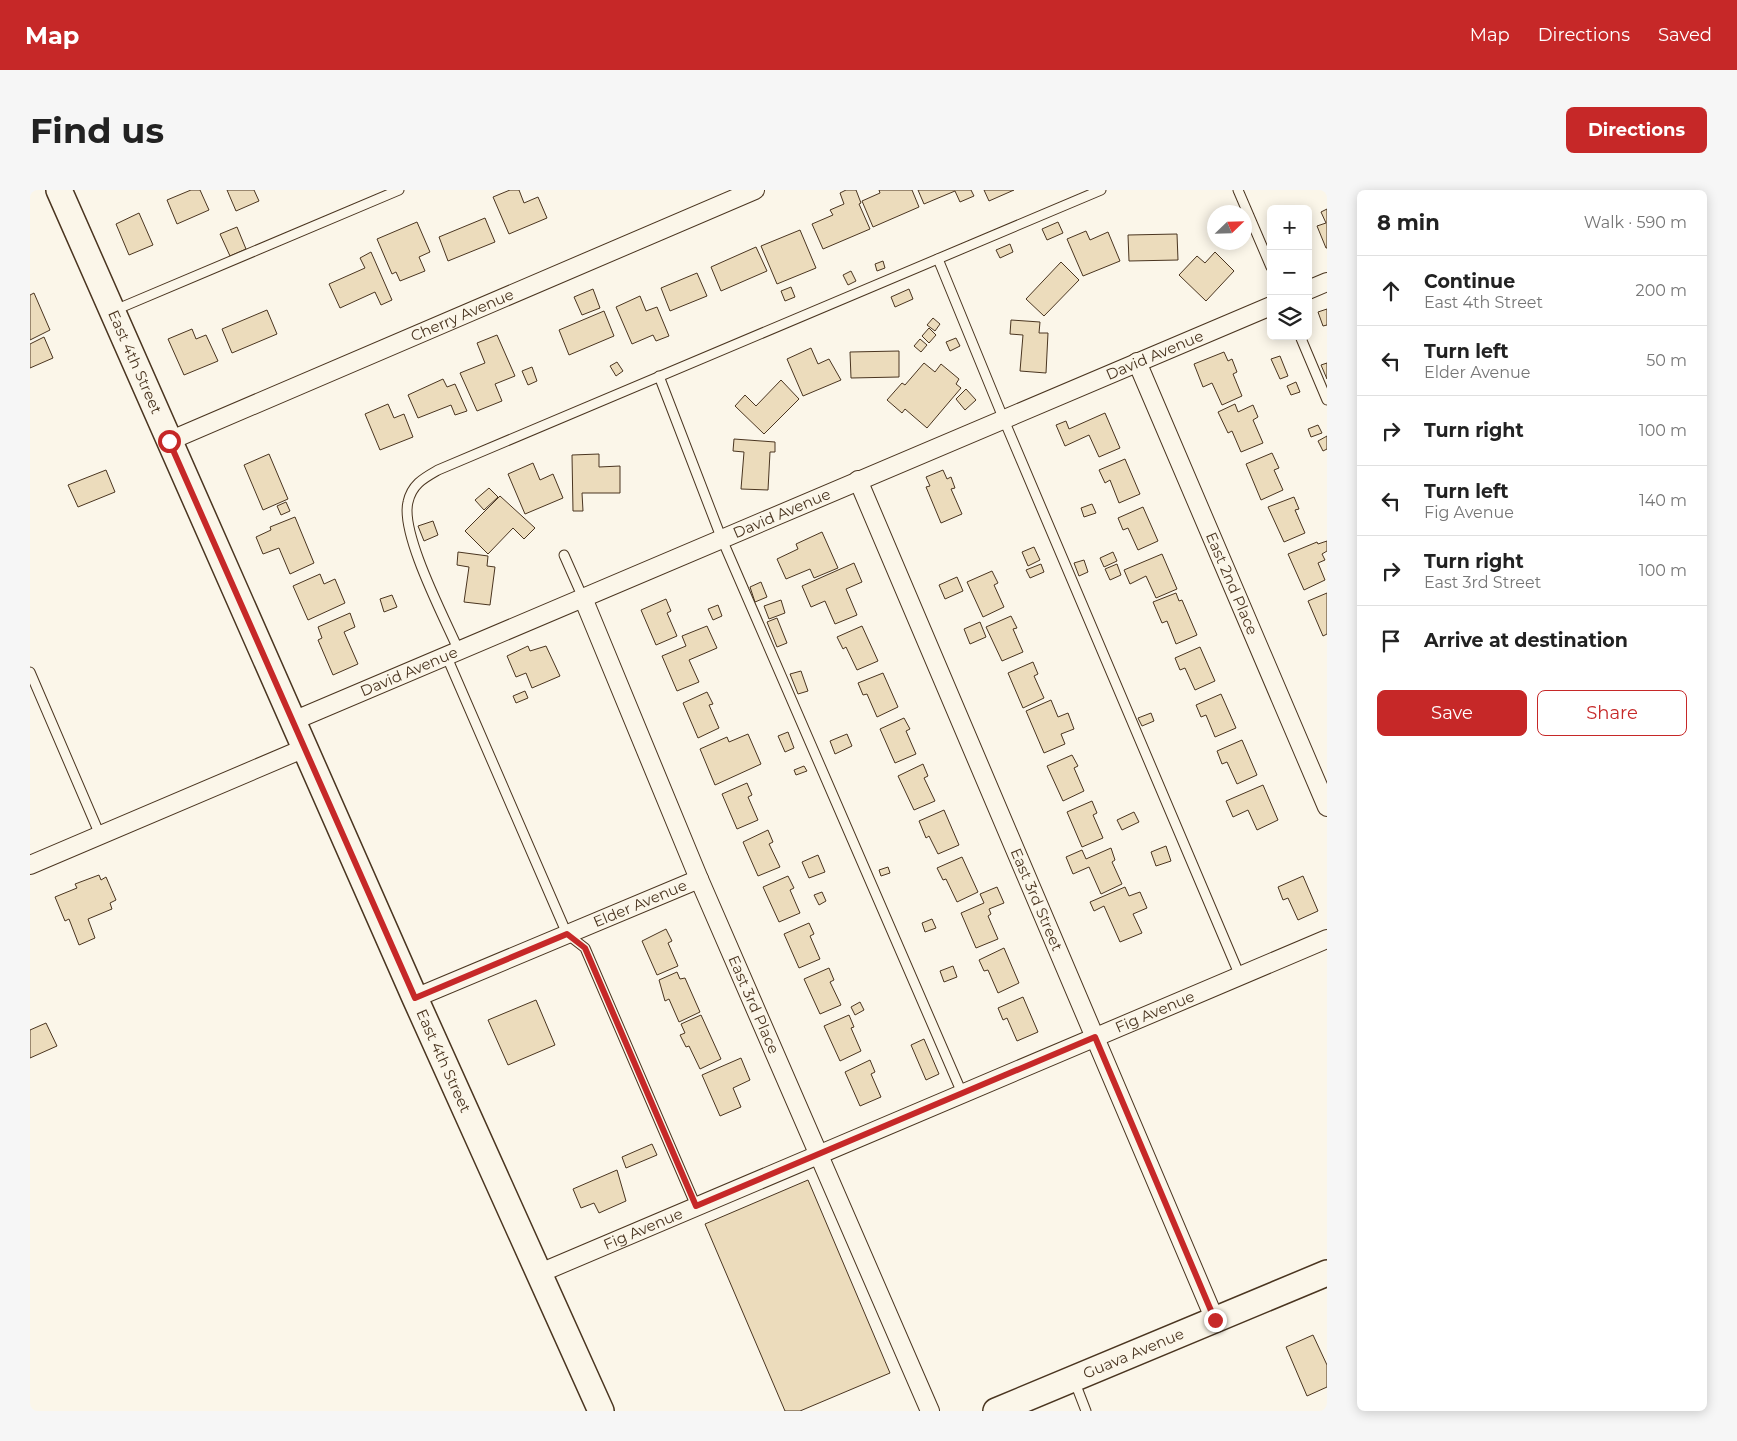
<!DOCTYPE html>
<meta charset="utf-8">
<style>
:root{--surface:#fff;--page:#f6f6f6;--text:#222;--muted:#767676;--line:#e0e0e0;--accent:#c62828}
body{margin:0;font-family:Montserrat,sans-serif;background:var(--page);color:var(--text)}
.controls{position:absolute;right:15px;top:15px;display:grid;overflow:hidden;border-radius:8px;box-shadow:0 2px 12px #0003}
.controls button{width:45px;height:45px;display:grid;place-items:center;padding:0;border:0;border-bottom:1px solid var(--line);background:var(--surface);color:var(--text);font:25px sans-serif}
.compass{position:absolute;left:1177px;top:15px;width:45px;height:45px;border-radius:50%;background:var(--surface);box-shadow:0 2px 12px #0003;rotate:67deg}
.stop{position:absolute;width:15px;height:15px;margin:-11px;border:4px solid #c62828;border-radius:50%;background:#fff}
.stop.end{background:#c62828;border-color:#fff;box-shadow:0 1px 5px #0008}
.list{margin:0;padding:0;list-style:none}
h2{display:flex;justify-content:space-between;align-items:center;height:65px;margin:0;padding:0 20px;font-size:21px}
h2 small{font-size:16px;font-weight:400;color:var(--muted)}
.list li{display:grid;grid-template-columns:32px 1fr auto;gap:15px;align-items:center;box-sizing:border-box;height:70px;padding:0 20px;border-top:1px solid var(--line)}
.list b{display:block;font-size:19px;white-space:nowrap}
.list p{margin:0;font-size:16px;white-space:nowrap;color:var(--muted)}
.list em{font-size:16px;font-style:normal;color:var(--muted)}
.actions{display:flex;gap:10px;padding:15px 20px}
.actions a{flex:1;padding:11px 0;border:1px solid var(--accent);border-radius:8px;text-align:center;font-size:18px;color:var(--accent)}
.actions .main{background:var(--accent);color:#fff}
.icon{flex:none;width:28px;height:28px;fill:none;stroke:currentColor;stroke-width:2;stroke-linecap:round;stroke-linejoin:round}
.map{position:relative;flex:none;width:1297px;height:1221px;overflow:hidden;border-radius:8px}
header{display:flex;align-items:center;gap:30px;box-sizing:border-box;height:70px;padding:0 25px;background:var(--accent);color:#fff}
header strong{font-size:24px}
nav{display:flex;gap:28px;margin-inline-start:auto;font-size:18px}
.intro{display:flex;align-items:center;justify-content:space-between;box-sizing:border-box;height:120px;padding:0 30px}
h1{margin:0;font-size:35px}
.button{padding:12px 22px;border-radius:8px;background:var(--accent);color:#fff;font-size:18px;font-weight:700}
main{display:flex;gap:30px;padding:0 30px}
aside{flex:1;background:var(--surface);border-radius:8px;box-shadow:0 2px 12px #0003}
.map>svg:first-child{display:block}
.building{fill:#ecdcbc;stroke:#4a3520}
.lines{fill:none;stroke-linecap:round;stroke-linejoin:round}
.lane-casing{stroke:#4a3520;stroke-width:11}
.street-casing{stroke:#4a3520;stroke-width:20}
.secondary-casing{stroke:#4a3520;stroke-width:28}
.lane{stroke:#fbf6e9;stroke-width:9}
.street{stroke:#fbf6e9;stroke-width:18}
.secondary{stroke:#fbf6e9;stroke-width:25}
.route{stroke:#c62828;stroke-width:6}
.labels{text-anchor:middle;stroke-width:4;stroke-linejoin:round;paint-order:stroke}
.street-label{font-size:15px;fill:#4a3520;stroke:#fbf6e9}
</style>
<header>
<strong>Map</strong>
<nav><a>Map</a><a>Directions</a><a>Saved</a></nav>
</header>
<div class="intro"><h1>Find us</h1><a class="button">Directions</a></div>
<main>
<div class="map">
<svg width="1297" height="1221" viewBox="0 0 1297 1221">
<rect width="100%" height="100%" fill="#fbf6e9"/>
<g class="building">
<polygon points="161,0 170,0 179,20 147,34 137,10"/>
<polygon points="197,0 224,0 229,11 206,21"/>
<polygon points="480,0 489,0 494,13 508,7 517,28 479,44 463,7"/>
<polygon points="816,0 826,0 831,13 829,14 840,39 793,59 782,34 803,25 800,20 814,14 810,3"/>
<polygon points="849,0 882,0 889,17 843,37 832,11 850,3"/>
<polygon points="888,0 941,0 944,6 930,12 925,1 894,14"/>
<polygon points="954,0 984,0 959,11"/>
<polygon points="1297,19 1297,58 1296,58 1287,36 1296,33 1291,22"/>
<polygon points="109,23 123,55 99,65 86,34"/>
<polygon points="455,28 465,52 418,71 409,47"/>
<polygon points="387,32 400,62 389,67 395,81 370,91 366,82 362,84 347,49"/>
<polygon points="1028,32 1033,43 1017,50 1012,39"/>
<polygon points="207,37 216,59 200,66 190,44"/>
<polygon points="770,40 786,78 747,94 731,56"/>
<polygon points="1056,41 1060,50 1078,42 1090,71 1053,86 1037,49"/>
<polygon points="1147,44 1148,70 1099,71 1098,45"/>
<polygon points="980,54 983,62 970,68 966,60"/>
<polygon points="726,57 737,81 691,101 681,77"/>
<polygon points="341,62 362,110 351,115 345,102 310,118 299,94 335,78 330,68"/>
<polygon points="1185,62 1204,81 1176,111 1149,85 1167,66 1175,73"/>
<polygon points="853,71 855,78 847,81 845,74"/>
<polygon points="1031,72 1049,90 1014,126 996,109"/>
<polygon points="821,81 826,91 818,95 813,85"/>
<polygon points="667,83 677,106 640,121 631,98"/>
<polygon points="761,97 765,107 755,111 751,101"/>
<polygon points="563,99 570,118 552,125 544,107"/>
<polygon points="879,99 883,109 865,117 861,107"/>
<polygon points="4,103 20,140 0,150 0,105"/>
<polygon points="610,106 616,121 627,117 639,146 626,151 623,145 602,154 586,117"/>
<polygon points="1297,119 1297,135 1293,136 1288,122"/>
<polygon points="237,120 247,144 202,163 192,139"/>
<polygon points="574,121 584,146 539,165 529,140"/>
<polygon points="903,128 910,134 905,141 897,135"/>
<polygon points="981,130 1010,132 1009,143 1018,143 1016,183 990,181 993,145 980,144"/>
<polygon points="899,138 906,145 899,153 892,146"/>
<polygon points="162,139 166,149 176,145 188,171 154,185 138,149"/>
<polygon points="467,145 485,186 465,194 472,211 447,221 430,183 455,173 447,153"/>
<polygon points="14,147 23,168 0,178 0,154"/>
<polygon points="926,148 930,156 920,161 916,152"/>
<polygon points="890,149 897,155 891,162 884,156"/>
<polygon points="781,158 788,174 799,169 811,190 773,206 757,169"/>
<polygon points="869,161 869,187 821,188 820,162"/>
<polygon points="1194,162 1198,171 1202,169 1207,182 1203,184 1212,206 1192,215 1182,193 1173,197 1164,174"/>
<polygon points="1250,166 1258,186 1250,189 1241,169"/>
<polygon points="587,172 593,181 586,186 580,176"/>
<polygon points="894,173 905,182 911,174 929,189 926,194 931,198 897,238 875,219 872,223 857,210 872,193 875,195"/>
<polygon points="1297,173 1297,189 1291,175"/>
<polygon points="502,177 507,191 498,195 492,181"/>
<polygon points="413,189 417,197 425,194 437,221 425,225 421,215 388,228 378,205"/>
<polygon points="751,190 769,209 734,244 705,216 715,205 726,216"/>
<polygon points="1266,192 1270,202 1261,205 1257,196"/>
<polygon points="936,199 946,210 935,220 926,209"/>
<polygon points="358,214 364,228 374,224 383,247 350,260 335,224"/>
<polygon points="1205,214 1208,222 1223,215 1228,227 1223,230 1233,253 1211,262 1202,241 1198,243 1188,222"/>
<polygon points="1075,223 1090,258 1069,267 1059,245 1035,256 1026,235 1036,231 1039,239"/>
<polygon points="1288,235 1292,243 1281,247 1278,239"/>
<polygon points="1297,246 1297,259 1293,261 1288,251"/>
<polygon points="704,249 745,252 745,262 740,262 738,300 711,299 714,262 703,261"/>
<polygon points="1242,263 1249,278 1244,280 1253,300 1231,310 1216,274"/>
<polygon points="239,264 258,309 233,320 214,275"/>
<polygon points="569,264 569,277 590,276 590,303 552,303 553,321 543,321 542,265"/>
<polygon points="1095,269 1110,304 1089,313 1080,290 1075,293 1069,280"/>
<polygon points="503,273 510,290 523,284 533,308 495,324 478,284"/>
<polygon points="76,280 85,302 48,317 38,295"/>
<polygon points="913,280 917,289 921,287 925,298 921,299 932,324 911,333 896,297 900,296 896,287"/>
<polygon points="459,298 468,307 454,320 445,310"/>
<polygon points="470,306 505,338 494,349 483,338 458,364 435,341"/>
<polygon points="1264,307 1269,319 1265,320 1275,343 1254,352 1238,317"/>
<polygon points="256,312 260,321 251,325 247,316"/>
<polygon points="1062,314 1066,323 1054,327 1051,318"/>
<polygon points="1113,317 1128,351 1108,360 1098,338 1093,340 1088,328"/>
<polygon points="265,327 284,373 260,384 249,358 233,364 226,347 241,340 240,337"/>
<polygon points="403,331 408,345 394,351 388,336"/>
<polygon points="792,342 808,378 784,388 780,379 756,389 747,369 768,359 766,354"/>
<polygon points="1297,351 1297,361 1292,364 1295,370 1288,373 1295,390 1274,400 1258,364 1287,352 1288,354"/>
<polygon points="1004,357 1010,370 998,376 992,362"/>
<polygon points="428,362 458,366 457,376 465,377 460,415 434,412 439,377 427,375"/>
<polygon points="1083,362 1087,371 1074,377 1070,368"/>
<polygon points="1132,364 1147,399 1126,408 1116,386 1100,394 1094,380"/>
<polygon points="1054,370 1058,382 1049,386 1044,373"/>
<polygon points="824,373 832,392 816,399 827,425 805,434 795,411 781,417 772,396"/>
<polygon points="1011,374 1014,382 1000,388 996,380"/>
<polygon points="1087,374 1091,385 1080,390 1075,379"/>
<polygon points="962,381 968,393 964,395 974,417 953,427 937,392"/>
<polygon points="290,384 294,394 305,389 315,413 278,430 263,396"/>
<polygon points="927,387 933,401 915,409 909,395"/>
<polygon points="731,392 737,407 725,412 720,397"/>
<polygon points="1146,403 1149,411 1152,410 1167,445 1146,454 1137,431 1132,433 1123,412"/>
<polygon points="1297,403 1297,444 1293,446 1278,411"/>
<polygon points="362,405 367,417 354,422 350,409"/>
<polygon points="636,409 641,421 637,423 647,446 626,455 611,420"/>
<polygon points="751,410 755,423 739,429 734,416"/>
<polygon points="688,415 692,426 683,430 678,419"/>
<polygon points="320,423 325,437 314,442 328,474 303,485 288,450 292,448 288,437"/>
<polygon points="981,426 987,438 983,439 993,462 972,471 956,437"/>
<polygon points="747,428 757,453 747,457 737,432"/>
<polygon points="950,432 956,447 940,454 934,439"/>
<polygon points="677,436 687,458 659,470 669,492 647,501 632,466 656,456 652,446"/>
<polygon points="832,436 848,471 827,480 816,457 813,459 807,447"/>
<polygon points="498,456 500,461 516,456 530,486 502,498 496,483 486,487 477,466"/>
<polygon points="1170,457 1185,491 1165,500 1155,478 1150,480 1145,468"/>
<polygon points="1003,472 1008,484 1004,486 1014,508 993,518 978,483"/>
<polygon points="771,481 778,501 768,504 760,484"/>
<polygon points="853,483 868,517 847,527 837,504 833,505 828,493"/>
<polygon points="495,501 498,508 486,513 483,506"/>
<polygon points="677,502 683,514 679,515 689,538 668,548 653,513"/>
<polygon points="1191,504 1206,538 1185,547 1176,525 1171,527 1166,515"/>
<polygon points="1021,510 1028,527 1038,523 1044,539 1031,544 1035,554 1014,563 996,521"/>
<polygon points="1121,523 1124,531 1112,536 1108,528"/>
<polygon points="874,528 880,539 876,541 886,564 865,573 850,539"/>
<polygon points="758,542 764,558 755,562 748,546"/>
<polygon points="718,544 731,574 685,595 670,559 697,547 699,552"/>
<polygon points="817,544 822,556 805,564 800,551"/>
<polygon points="1212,550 1227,585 1207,594 1197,572 1192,574 1187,561"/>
<polygon points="1042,565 1048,576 1044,578 1054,601 1033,611 1017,576"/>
<polygon points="893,574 898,586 894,588 905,611 884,620 868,586"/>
<polygon points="774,576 777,581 766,585 764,580"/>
<polygon points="717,593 722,605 718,607 728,630 707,639 692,604"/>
<polygon points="1233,595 1248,630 1227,640 1218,620 1203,627 1196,611"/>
<polygon points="1062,611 1067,623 1063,625 1073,648 1052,657 1037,622"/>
<polygon points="914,620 929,655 908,664 899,646 896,648 889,631"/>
<polygon points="1104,622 1109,632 1092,640 1087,630"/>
<polygon points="738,640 743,652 739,654 750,677 728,686 713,652"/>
<polygon points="1136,656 1141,671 1126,676 1121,662"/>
<polygon points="1081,658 1085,670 1082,672 1092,694 1071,704 1059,677 1043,684 1036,667 1052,660 1056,669"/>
<polygon points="788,665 795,682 779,688 772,672"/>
<polygon points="932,667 948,702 927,712 916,689 913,690 907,678"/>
<polygon points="858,677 860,683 851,686 849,680"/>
<polygon points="69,685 71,690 76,687 86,710 80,713 82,719 58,729 65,748 49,755 39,729 35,731 25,707 47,698 45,694"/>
<polygon points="758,686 764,698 760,700 770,723 749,732 733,697"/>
<polygon points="1273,686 1288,721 1268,730 1258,708 1253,710 1248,697"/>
<polygon points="967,697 974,713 959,719 961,724 958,726 968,749 946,758 931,723 954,713 950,704"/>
<polygon points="1095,697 1099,706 1110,702 1117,718 1103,724 1112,743 1090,752 1074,716 1064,721 1060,712"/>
<polygon points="792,702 796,711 789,715 784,705"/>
<polygon points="902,729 906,738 895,742 892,733"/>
<polygon points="779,733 784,744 780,746 790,769 769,778 754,744"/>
<polygon points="636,739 642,751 638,753 648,776 627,785 612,751"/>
<polygon points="974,758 989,793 968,803 958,780 954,781 949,770"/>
<polygon points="923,776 927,787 914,792 910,781"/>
<polygon points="799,778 804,790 800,792 811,815 790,824 774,789"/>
<polygon points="647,782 650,789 655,788 670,822 649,832 639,809 635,811 629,790"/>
<polygon points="993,807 1008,842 987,851 977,828 973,830 968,818"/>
<polygon points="506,810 525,855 478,875 458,830"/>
<polygon points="830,812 834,820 825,825 821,817"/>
<polygon points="671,825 691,869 670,879 659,856 656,857 650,845 655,843 651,834"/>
<polygon points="819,825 824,837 821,838 831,861 810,871 794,836"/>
<polygon points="16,833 27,856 0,868 0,840"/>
<polygon points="894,849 909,884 896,890 881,855"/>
<polygon points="711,868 720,890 703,898 711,917 690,926 672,885"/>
<polygon points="840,870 845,882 841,884 851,907 830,916 815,882"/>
<polygon points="622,954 627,965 596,978 592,967"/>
<polygon points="587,980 596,1011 569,1023 564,1013 551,1018 543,999"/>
<polygon points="778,990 860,1183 770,1221 755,1221 675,1034"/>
<polygon points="1283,1145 1297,1175 1297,1197 1277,1206 1256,1157"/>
</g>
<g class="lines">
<g class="lane-casing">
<g id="lane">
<polyline points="1208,0 1241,77"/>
<polyline points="908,69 974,230 1210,786"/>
<polyline points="85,120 369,0"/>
<polyline points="1270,146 1297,210"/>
<polyline points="629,186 691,347 932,903"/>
<polyline points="534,365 553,408"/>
<path d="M428,459C414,427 370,343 378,312C382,294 394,288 408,280L1071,0"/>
<polyline points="416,465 537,744 555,758 666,1016"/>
<polyline points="0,482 70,645"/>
<polyline points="1044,1190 1056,1221"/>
</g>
</g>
<g class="street-casing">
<g id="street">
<polyline points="1278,100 1297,92"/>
<path id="s1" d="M1107,172L1297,617"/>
<path id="s2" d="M139,251L725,0"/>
<path id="s3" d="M828,290L1185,1130"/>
<path id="s4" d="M553,408L669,689L900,1221"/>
<path id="s5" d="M263,531L1241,116"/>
<polyline points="0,675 275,558"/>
<path id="s6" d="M385,808L669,689"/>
<path id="s7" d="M510,1083L1297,749"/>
</g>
</g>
<g class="secondary-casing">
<g id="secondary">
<path id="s8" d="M29,0L385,808L571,1221"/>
<path id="s9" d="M966,1221L1297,1083"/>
</g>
</g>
<use href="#lane" class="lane"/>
<use href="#street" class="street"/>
<use href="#secondary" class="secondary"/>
</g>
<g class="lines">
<polyline class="route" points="139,251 385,808 537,744 555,758 666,1016 1065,847 1185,1130"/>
</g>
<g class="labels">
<g class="street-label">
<text dy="5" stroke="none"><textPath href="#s2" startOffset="319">Cherry Avenue</textPath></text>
<text dy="5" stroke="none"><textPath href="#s5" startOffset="936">David Avenue</textPath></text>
<text dy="5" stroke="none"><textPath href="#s8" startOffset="188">East 4th Street</textPath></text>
<text dy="5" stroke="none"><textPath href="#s5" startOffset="531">David Avenue</textPath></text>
<text dy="5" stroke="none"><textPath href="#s1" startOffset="241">East 2nd Place</textPath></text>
<text dy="5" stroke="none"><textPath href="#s5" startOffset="126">David Avenue</textPath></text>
<text dy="5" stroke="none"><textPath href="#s3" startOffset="456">East 3rd Street</textPath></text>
<text dy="5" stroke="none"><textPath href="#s6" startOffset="244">Elder Avenue</textPath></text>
<text dy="5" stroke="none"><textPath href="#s4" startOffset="441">East 3rd Place</textPath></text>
<text dy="5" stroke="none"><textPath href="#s7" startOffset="668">Fig Avenue</textPath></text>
<text dy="5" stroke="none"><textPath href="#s8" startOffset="952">East 4th Street</textPath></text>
<text dy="5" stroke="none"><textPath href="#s7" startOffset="112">Fig Avenue</textPath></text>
<text dy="5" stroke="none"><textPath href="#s9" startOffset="149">Guava Avenue</textPath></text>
</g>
</g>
</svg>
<div class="controls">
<button>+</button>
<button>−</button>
<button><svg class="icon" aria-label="layers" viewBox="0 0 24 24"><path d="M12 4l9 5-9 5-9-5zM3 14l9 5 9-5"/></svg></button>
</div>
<svg class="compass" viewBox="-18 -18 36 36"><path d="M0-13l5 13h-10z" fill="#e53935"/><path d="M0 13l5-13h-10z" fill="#767676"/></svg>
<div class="stop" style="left:139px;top:251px"></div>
<div class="stop end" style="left:1185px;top:1130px"></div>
</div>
<aside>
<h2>8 min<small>Walk · 590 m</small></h2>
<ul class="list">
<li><svg class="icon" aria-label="ahead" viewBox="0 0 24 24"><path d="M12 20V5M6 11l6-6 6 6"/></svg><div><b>Continue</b><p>East 4th Street</p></div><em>200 m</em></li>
<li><svg class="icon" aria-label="left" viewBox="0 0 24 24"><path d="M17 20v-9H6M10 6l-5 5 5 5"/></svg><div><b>Turn left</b><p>Elder Avenue</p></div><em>50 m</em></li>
<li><svg class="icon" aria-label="right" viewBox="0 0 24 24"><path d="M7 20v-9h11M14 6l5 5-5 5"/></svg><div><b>Turn right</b></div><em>100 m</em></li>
<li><svg class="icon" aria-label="left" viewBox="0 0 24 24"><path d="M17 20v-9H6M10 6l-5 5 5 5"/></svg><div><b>Turn left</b><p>Fig Avenue</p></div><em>140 m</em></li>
<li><svg class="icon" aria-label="right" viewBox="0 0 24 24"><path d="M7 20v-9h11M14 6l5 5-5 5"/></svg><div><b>Turn right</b><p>East 3rd Street</p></div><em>100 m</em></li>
<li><svg class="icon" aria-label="arrive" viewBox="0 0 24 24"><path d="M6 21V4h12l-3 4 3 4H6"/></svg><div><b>Arrive at destination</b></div></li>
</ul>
<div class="actions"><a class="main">Save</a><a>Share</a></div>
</aside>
</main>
